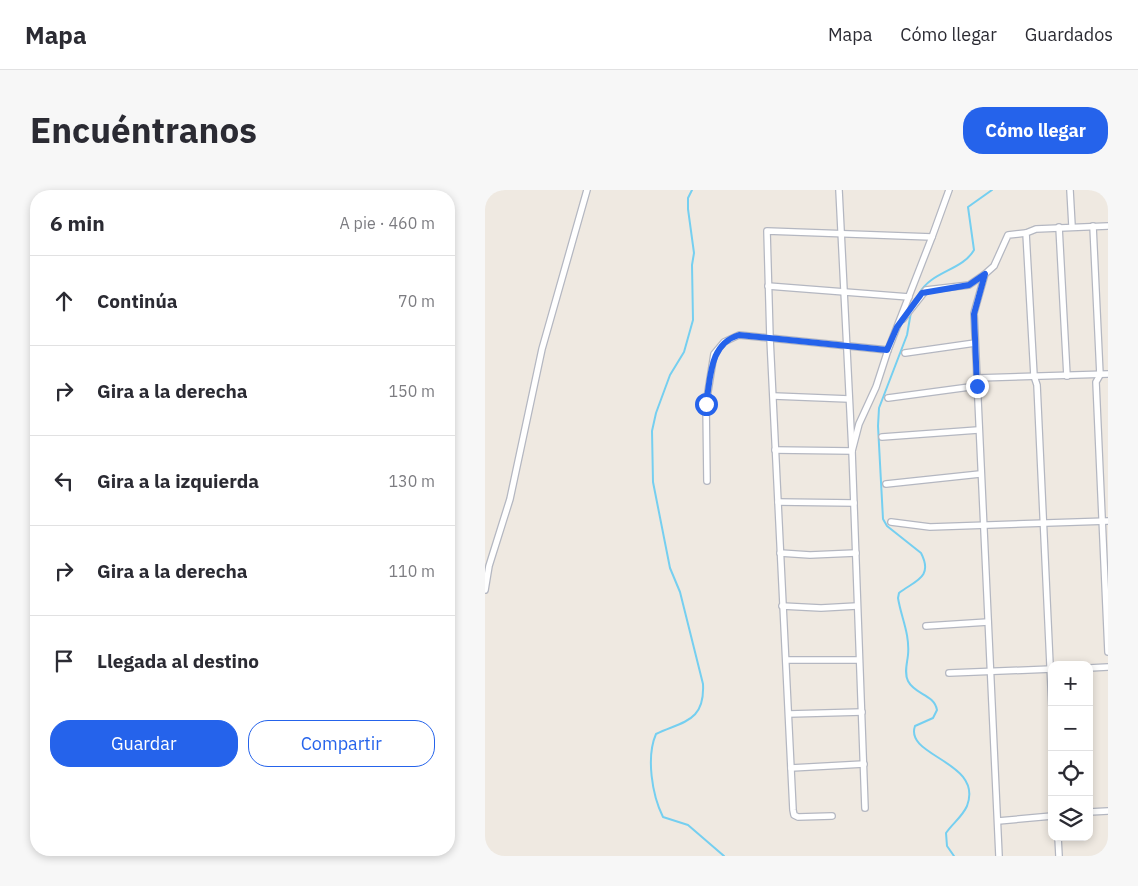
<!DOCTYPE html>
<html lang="es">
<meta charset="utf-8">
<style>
:root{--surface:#fff;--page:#f7f7f7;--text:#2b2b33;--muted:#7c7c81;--line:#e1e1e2;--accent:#2563eb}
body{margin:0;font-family:"IBM Plex Sans",sans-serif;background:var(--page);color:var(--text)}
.controls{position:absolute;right:15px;bottom:15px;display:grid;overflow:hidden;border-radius:10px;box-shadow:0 2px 8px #0003}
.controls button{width:45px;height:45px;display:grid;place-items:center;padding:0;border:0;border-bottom:1px solid var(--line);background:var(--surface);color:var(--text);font:25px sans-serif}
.stop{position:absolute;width:15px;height:15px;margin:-11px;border:4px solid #2563eb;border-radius:50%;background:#fff}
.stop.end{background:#2563eb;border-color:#fff;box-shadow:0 1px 5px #0008}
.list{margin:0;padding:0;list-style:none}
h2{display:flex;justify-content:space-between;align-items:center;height:65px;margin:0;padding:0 20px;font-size:21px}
h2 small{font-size:16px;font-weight:400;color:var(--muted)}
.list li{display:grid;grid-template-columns:32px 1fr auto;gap:15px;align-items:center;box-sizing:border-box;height:90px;padding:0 20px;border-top:1px solid var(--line)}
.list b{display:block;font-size:19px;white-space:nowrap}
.list em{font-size:16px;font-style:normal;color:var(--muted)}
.actions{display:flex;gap:10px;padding:15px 20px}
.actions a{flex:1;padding:11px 0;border:1px solid var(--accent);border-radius:20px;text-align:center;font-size:18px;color:var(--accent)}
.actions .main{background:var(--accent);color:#fff}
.icon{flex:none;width:28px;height:28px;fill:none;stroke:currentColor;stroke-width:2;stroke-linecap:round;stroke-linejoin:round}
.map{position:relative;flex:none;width:623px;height:666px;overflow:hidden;border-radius:20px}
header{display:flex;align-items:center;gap:30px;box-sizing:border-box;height:70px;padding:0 25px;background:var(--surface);border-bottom:1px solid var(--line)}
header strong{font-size:24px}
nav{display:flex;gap:28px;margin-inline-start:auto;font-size:18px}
.intro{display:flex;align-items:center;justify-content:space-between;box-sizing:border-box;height:120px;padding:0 30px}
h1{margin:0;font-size:35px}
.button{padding:12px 22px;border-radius:20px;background:var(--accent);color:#fff;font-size:18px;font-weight:700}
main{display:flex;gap:30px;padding:0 30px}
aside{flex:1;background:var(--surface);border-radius:20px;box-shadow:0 2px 8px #0003}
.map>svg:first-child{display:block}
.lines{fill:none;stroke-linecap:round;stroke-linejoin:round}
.stream{stroke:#75cff0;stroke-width:2}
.street-casing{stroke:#b4b7c1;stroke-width:8}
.street{stroke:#fff;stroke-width:5.5}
.route{stroke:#2563eb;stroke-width:6}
</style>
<header>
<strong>Mapa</strong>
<nav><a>Mapa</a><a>Cómo llegar</a><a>Guardados</a></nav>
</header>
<div class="intro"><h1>Encuéntranos</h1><a class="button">Cómo llegar</a></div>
<main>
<aside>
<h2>6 min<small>A pie · 460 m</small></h2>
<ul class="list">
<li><svg class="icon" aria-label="ahead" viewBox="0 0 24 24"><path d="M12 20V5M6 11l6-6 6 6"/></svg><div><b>Continúa</b></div><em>70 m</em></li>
<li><svg class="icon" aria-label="right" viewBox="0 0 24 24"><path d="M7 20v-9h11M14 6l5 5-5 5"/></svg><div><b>Gira a la derecha</b></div><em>150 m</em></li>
<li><svg class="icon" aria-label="left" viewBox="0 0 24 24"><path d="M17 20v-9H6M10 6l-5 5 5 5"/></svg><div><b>Gira a la izquierda</b></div><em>130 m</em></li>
<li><svg class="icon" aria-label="right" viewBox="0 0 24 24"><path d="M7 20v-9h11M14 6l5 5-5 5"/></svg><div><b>Gira a la derecha</b></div><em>110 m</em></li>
<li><svg class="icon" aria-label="arrive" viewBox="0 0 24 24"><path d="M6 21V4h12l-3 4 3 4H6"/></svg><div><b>Llegada al destino</b></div></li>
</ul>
<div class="actions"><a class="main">Guardar</a><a>Compartir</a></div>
</aside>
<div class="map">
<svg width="623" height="666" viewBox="0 0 623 666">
<rect width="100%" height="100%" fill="#efe9e1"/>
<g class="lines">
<g class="stream">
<path d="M207,0L203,8V19L209,63L207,75L208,130L199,162L185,185L171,223L167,241L168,292L185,378L195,402L218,494C220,532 198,531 171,544C161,567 167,605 178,627L203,635L239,666"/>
<path d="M434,104C446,81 477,81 489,60L483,17L507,0"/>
<path d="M426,122L422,145L394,218L393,236L398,329L402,336L436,363C449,388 429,391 414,403L413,408C416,427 425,444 423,465C422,474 419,483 423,491C430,505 449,504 452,520L448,528L430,536C419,567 499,571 482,616C477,627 468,633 461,643L462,656L469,666"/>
</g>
<g class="street-casing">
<g id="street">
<polyline points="354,0 367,261 380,618"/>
<polyline points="585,0 587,36"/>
<polyline points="608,36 615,185 611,192 623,462"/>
<polyline points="574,37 582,186"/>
<polyline points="283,96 424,107"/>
<polyline points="418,129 441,100 484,95 500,84"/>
<polyline points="420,163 490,153"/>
<polyline points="492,188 623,184"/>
<polyline points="289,206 364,209"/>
<polyline points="403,208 492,196"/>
<polyline points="397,247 493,240"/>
<polyline points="290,260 367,261 374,234 391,197 403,160 447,47"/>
<polyline points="222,291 221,214 229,164 239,152 254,145 403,160"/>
<polyline points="401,294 495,284"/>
<polyline points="293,312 369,313"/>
<polyline points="406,332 445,337 623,331"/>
<polyline points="295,363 325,365 371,363"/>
<polyline points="0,400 4,376 25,309 57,159 102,0"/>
<polyline points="297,416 336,418 372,416"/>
<polyline points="441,436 503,432"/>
<polyline points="302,470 374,470"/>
<polyline points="604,478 623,477"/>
<polyline points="464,483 567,479"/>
<polyline points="567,518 552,195 549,186 541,43 551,39 623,36"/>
<polyline points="304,524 377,522"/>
<polyline points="306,578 379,574"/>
<polyline points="604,622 623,621"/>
<polyline points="347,626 313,627 309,625 308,620 285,148 282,41 447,47 464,0"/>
<polyline points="513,631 567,626"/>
<polyline points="573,647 574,666"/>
<polyline points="514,666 489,123 500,84 509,76 523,45 541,43"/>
</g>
</g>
<use href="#street" class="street"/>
</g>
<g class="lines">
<path class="route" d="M221,214C226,187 224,154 254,145L402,160L412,137L437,103L484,95L500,84L489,124L492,196"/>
</g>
</svg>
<div class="controls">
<button>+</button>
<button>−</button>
<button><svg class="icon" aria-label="locate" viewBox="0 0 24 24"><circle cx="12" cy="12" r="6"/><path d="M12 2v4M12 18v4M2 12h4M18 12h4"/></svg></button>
<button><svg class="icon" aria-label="layers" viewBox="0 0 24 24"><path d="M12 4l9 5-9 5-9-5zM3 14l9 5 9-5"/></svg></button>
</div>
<div class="stop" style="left:221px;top:214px"></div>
<div class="stop end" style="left:492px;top:196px"></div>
</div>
</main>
